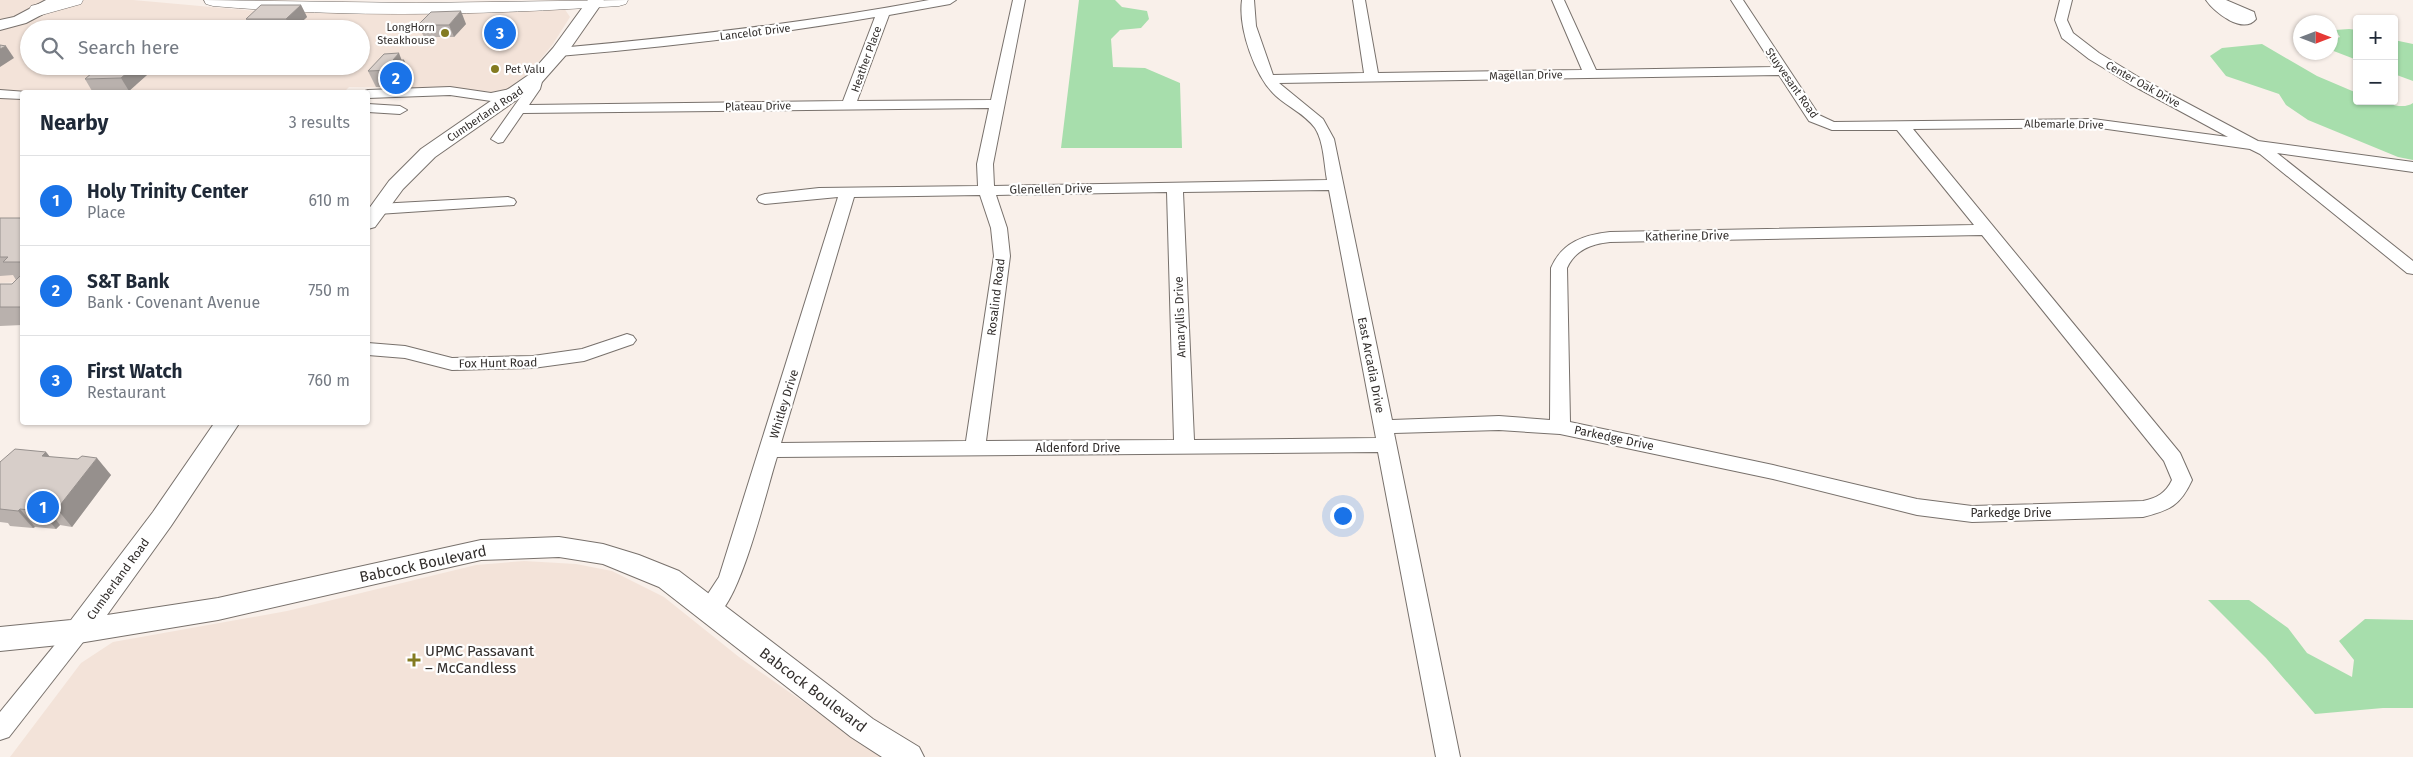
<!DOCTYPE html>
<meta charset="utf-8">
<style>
:root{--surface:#fff;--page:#f2f2f3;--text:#1f2937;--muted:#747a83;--line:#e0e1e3;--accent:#1a73e8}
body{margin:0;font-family:"Fira Sans",sans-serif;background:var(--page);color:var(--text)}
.controls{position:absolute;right:15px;top:15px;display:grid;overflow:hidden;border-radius:5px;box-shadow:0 1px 4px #0004}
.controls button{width:45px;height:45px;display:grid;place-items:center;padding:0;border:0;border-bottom:1px solid var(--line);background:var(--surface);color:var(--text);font:25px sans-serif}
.compass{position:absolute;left:2293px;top:15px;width:45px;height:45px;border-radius:50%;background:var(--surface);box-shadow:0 1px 4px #0004;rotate:90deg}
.you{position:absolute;left:1342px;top:515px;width:18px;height:18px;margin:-12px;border:4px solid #fff;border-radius:50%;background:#1a73e8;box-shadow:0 0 0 8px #1a73e833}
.badge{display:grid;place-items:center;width:32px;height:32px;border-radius:50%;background:var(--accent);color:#fff;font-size:16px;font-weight:700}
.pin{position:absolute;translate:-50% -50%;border:2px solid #fff;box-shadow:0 1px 5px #0006}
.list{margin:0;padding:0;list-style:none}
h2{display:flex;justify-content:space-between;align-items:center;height:65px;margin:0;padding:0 20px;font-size:21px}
h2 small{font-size:16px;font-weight:400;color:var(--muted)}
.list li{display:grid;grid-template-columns:32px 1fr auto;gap:15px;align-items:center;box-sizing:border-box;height:90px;padding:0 20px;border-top:1px solid var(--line)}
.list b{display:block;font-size:19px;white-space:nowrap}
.list p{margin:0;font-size:16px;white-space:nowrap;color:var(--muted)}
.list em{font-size:16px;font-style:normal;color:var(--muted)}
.icon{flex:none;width:28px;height:28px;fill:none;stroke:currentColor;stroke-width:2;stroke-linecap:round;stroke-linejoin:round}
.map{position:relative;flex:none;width:2413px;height:757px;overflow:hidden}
.search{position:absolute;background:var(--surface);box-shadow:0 1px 4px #0004;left:20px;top:20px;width:350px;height:55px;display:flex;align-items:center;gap:12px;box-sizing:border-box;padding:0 18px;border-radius:28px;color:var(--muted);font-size:19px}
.panel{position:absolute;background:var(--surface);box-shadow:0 1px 4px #0004;left:20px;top:90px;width:350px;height:335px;border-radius:5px}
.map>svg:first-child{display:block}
.built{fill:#f3e3d9;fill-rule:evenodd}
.green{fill:#a7deac}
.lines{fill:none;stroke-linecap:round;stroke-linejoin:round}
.minor-casing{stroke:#78716c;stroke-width:2}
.major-casing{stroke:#78716c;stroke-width:2}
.highway-casing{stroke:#78716c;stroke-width:1}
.minor{fill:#fff;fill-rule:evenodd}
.major{fill:#fff;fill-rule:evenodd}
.highway{fill:#fff;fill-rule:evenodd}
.wall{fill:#b9b1ad}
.shaded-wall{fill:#96908d}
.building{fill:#d7cec9;stroke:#96908d}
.poi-dot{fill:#837b21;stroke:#fff;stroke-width:2}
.labels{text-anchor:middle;stroke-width:4.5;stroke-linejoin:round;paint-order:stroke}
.far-poi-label{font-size:11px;fill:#332f2d;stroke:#fff;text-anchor:end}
.far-street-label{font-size:11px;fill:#332f2d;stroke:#fff}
.street-label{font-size:12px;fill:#332f2d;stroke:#fff}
.near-street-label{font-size:15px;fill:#332f2d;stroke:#fff}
.near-poi-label{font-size:15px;fill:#332f2d;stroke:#fff;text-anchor:start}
</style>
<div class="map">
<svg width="2413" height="757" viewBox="0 0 2413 757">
<rect width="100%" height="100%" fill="#f9f0ea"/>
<g class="built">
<path d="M0,0H133L268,12L374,13L564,8L570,17L553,44L527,76L503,93L439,88L349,87L344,92H22V282L0,283ZM29,29H361V66H29Z"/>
<polygon points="524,561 576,564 612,571 664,597 739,657 882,757 10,757 81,663 113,642 287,611 476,565"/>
</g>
<g class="green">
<polygon points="1079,0 1115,0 1122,7 1147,11 1149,19 1141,28 1120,30 1111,39 1113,67 1145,68 1180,83 1182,148 1061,148"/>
<polygon points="2349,29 2357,30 2357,60 2331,50 2331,40 2340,37 2335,30"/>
<polygon points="2394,40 2413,44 2413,81 2394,74"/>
<path d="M2262,44L2317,76L2357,93V101C2363,101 2371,100 2377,101C2388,103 2403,110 2413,103V160L2398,157L2308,120L2286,105L2279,94L2226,76L2210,56L2222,48Z"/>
<polygon points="2208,600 2249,600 2288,628 2307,653 2352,677 2354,660 2339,641 2365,619 2413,620 2413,708 2383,708 2315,714 2266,658"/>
</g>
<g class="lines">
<g class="minor-casing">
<g id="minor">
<path d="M929,0H956L950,4L889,15L857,101L991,100L1013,0H1025L993,164L994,186L1327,180C1324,164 1324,142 1315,128C1305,114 1288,107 1276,96C1255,77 1238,28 1242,0H1254L1256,26L1273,75L1364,73L1353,0H1365L1378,73L1582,70L1552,0H1564L1596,70L1774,67L1731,0H1743L1819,115L1834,122L2093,119L2228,137L2130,84L2089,59L2062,38L2055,20L2060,0H2072L2067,20L2073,33L2099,53L2140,78L2258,141L2413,162V172L2277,153L2413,261V274L2407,273L2260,154L2250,149L2093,127L1913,129L2180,453L2192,480C2180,506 2170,510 2143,517L1972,522L1917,515L1773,479L1560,434L1499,430L1394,433L1460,757H1436L1378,452L777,457C767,488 741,600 716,616C711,619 706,617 701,615L698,609L719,577L838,197L765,204L759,202L757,199L759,196L765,194L819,188L978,186L977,164L989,108L523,113L503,142L498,143L491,139L522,95L491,101L450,95L368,98V92H362L368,90L450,87L491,93L520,87L526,89L529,78L536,74L543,78L540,89L529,105L843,101L875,17C770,35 665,47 559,56L552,52L559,48C683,37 807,23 929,0ZM1779,75L1809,121L1832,130H1897L1974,225L1610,232C1584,235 1562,242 1551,268L1550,420L1499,416L1392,420L1334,139L1323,119L1279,83ZM1329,190L1376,438L1194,440L1183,192ZM1167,192L1174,440L986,441L1010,256L1007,228L996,195ZM980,195L991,228L994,256L966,441L781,443L854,197ZM1982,235L2164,461L2172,480C2166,493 2157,498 2143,501L1972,506L1917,499L1773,465L1570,422L1567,268C1575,250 1591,244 1610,242Z"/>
<path d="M2206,0H2226L2254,12L2256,19C2243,35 2214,12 2206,0Z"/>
<polygon points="0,90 27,92 22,92 22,99 0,98"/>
<polygon points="368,104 400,106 407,110 400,114 368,112"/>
<polygon points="508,197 514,199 516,202 514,205 378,214 372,212 370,209 372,206 378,204"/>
<polygon points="627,334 633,336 636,340 633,344 584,361 533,368 452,370 405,358 368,355 368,343 405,346 452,358 533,356 582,349"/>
<polygon points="79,622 87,625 90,631 87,637 9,737 0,740 0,712 71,625"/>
</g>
</g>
<g class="major-casing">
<g id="major">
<polygon points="46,0 66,0 64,3 26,23 0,30 0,20 14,17"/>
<polygon points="588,0 604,0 565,56 542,82 435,157 403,189 375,227 368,229 368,210 389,181 421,149 530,74 553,48"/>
<polygon points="215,422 240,422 171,526 107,615 218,598 481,540 559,537 603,544 639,555 679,571 873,719 919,747 924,757 882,757 851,737 659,587 603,564 559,557 481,560 218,620 79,643 0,651 0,627 71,620 153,512"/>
</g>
</g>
<g class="highway-casing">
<g id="highway">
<polygon points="53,0 83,0 81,4 38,16 31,14 29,10 31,6"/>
<path d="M204,0L416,3L628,0L626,4L619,6C483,15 349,18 213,6L206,4Z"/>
</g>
</g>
<use href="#minor" class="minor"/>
<use href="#major" class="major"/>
<use href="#highway" class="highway"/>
</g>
<g class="wall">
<polygon points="301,5 307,17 294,29 251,29 246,19"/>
<polygon points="466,24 454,37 424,37 418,25"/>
<polygon points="401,60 404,60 411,76 401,87 376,87 368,71"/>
<polygon points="157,66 129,91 92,91 85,79"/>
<polygon points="0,218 22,218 22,325 0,326 0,284 12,284 16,280 13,275 0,276"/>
<polygon points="46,452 50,457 78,459 111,475 72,527 60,525 56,529 35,527 33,528 10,526 8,523 0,522 0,462"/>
</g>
<g class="shaded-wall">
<polygon points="301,5 307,17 294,29 291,29 286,19"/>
<polygon points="461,11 466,24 454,37 449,25"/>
<polygon points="6,46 14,58 0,67 0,49"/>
<polygon points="399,53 402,61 404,60 411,76 401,87 394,70 393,60"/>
<polygon points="135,66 157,66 129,91 121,78"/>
<polygon points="46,452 60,470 42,456"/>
<polygon points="97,458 111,475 72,527 57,509"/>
<polygon points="46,507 60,525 56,529 41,511"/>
<polygon points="20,509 35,527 33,528 18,511"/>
</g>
<g class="building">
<polygon points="261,5 301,5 286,19 246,19"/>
<polygon points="461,11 449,25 418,25 431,12"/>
<polygon points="0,45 6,46 0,49"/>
<polygon points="399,53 393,60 404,60 394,70 368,71 384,54"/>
<polygon points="100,66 135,66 121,78 85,79"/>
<polygon points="0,218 22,218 22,262 3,262 8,257 0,257"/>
<polygon points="22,274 22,307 0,307 0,284 12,284"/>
<polygon points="15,449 46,452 42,456 78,459 82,456 97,458 57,509 46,507 41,511 20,509 18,511 0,509 0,462"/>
</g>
<g class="poi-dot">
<circle cx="445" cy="33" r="5"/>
<circle cx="495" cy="69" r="5"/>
<path d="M411.5 652.5h5v5h5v5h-5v5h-5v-5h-5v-5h5z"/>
</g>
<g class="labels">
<g class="far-poi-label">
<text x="435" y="31">LongHorn<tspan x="435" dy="13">Steakhouse</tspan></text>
<text x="505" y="73" text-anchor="start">Pet Valu</text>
</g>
<g class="far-street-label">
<text transform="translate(755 32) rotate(-7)" y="4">Lancelot Drive</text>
<text transform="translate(866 59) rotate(-70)" y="4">Heather Place</text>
<text transform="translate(1526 75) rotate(-1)" y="4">Magellan Drive</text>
<text transform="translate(1792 83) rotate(55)" y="4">Stuyvesant Road</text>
<text transform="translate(2143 84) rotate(29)" y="4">Center Oak Drive</text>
<text transform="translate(758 106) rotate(-1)" y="4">Plateau Drive</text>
<text transform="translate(485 114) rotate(-34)" y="4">Cumberland Road</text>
<text transform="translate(2064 124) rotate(1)" y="4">Albemarle Drive</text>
</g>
<g class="street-label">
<text transform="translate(1051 189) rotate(-1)" y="4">Glenellen Drive</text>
<text transform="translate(1687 236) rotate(-1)" y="4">Katherine Drive</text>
<text transform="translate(996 297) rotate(-83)" y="4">Rosalind Road</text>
<text transform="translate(1180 317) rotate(-92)" y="4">Amaryllis Drive</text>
<text transform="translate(498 363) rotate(-1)" y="4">Fox Hunt Road</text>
<text transform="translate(1371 365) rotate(79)" y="4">East Arcadia Drive</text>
<text transform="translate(784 404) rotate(-73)" y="4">Whitley Drive</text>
<text transform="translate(1614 438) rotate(12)" y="4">Parkedge Drive</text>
<text x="1078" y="452">Aldenford Drive</text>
<text x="2011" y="517">Parkedge Drive</text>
<text transform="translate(118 579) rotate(-54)" y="4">Cumberland Road</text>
</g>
<g class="near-street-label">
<text transform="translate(423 564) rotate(-12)" y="5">Babcock Boulevard</text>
<text transform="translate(813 690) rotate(37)" y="5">Babcock Boulevard</text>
</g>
<g class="near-poi-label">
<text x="425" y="656">UPMC Passavant<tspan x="425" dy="17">– McCandless</tspan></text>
</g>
</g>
</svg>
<div class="controls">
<button>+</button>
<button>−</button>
</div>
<svg class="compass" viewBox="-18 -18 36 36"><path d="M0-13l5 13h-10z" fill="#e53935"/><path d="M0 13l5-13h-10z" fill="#747a83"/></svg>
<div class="you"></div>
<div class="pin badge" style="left:43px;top:507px">1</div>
<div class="pin badge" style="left:396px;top:78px">2</div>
<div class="pin badge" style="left:500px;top:33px">3</div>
<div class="search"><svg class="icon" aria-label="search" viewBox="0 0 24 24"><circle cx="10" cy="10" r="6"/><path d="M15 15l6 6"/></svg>Search here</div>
<section class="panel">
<h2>Nearby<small>3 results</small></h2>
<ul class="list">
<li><span class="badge">1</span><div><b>Holy Trinity Center</b><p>Place</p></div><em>610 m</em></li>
<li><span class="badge">2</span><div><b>S&amp;T Bank</b><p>Bank · Covenant Avenue</p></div><em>750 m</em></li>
<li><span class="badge">3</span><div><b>First Watch</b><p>Restaurant</p></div><em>760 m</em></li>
</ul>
</section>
</div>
